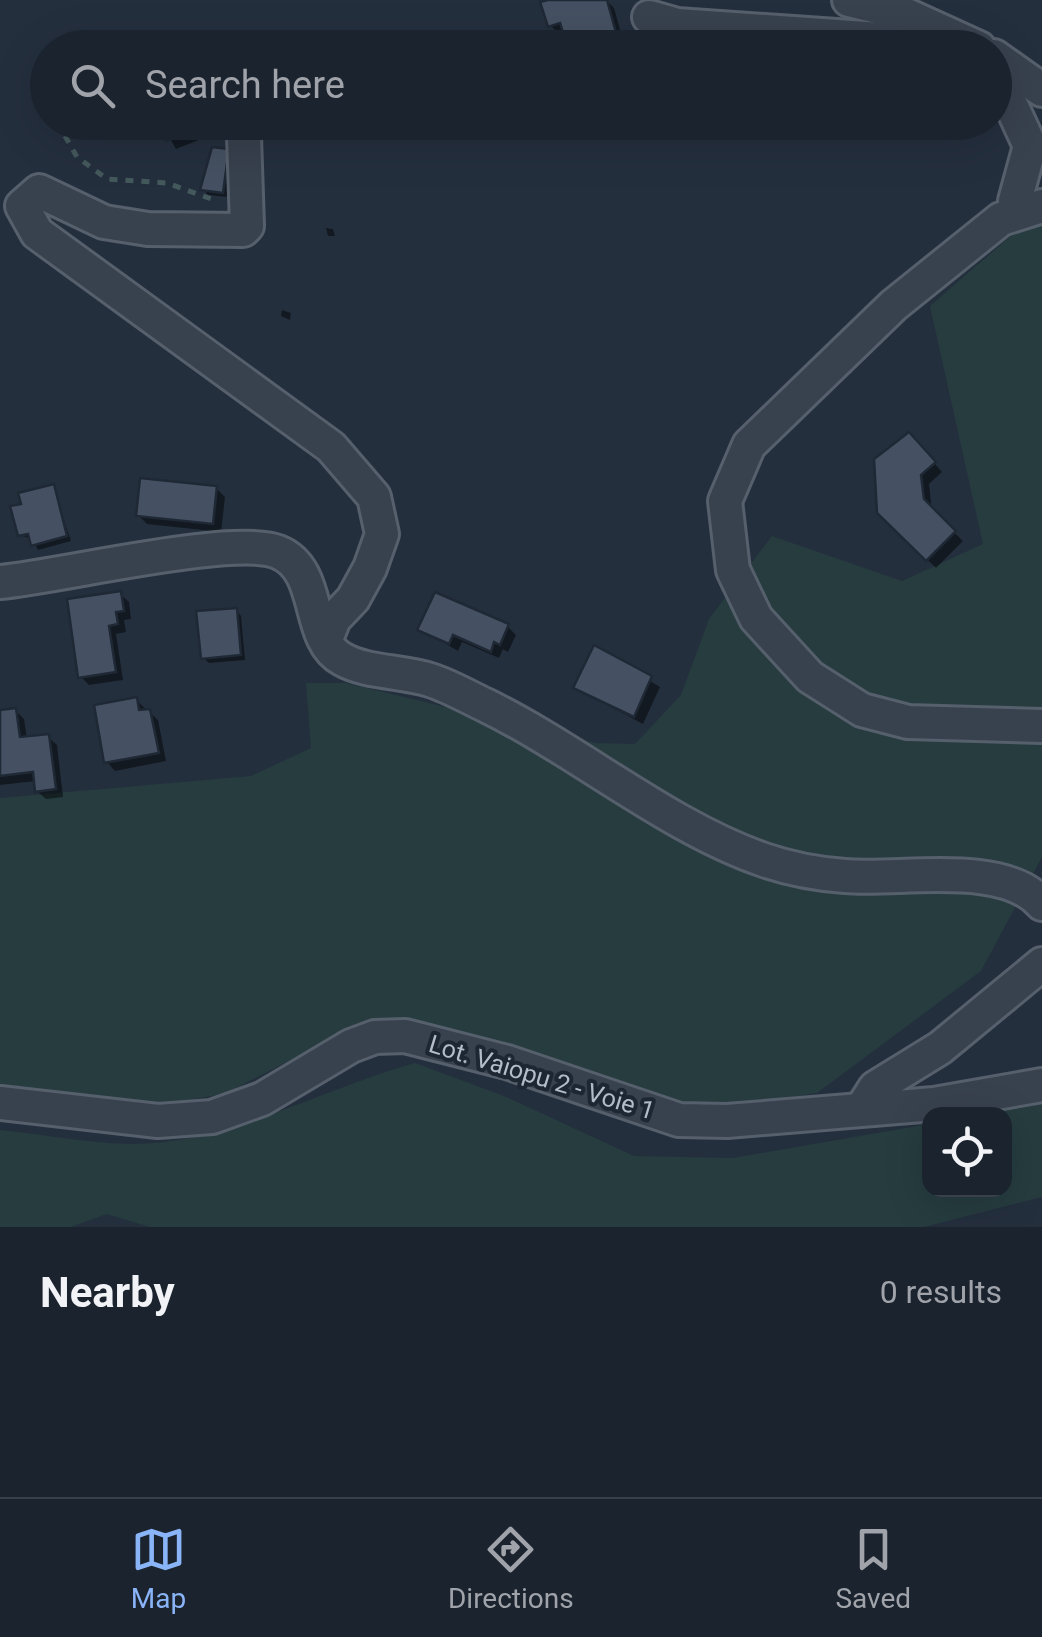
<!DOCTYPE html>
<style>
:root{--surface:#1b232e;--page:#282f3a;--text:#f1f3f6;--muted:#a0a4aa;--line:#39404a;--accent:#8ab4f8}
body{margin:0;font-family:Roboto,sans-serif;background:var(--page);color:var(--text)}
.controls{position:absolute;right:30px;bottom:30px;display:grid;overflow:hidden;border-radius:20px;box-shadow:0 10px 40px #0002}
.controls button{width:90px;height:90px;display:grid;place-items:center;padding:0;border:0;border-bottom:2px solid var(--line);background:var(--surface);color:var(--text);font:50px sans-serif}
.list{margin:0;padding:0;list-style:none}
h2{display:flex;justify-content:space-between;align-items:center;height:130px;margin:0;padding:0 40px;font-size:42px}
h2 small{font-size:32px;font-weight:400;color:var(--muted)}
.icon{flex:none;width:55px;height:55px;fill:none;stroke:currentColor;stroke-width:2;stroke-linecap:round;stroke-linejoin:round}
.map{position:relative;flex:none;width:1042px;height:1227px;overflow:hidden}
.search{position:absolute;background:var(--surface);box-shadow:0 10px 40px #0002;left:30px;right:30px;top:30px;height:110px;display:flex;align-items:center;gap:25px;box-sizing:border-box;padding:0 35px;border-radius:55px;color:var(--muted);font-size:38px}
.sheet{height:270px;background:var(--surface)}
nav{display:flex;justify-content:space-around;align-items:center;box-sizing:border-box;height:140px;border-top:2px solid var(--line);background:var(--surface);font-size:28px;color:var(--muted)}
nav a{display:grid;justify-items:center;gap:5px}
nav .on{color:var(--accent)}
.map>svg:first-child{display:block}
.green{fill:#263c3f}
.shadow{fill:#0007}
.building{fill:#455162;stroke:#1f2835;stroke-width:2.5}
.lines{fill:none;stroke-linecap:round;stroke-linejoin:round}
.minor-casing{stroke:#565f6c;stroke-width:38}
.path{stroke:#44595c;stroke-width:5;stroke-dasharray:8 8;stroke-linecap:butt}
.minor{stroke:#38414e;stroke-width:32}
.labels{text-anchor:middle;stroke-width:8;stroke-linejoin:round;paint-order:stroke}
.street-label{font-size:25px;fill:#b4bcc9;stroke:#1d2633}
</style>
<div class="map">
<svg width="1042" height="1227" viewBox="0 0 1042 1227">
<rect width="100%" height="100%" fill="#242f3e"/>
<g class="green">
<polygon points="1042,223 1042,857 981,971 817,1093 703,1110 428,1023 396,1018 355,1027 224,1094 157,1105 0,1092 0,798 251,776 311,748 306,683 346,683 595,743 635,744 681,695 709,619 772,536 902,581 983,544 930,306 1013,234"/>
<path d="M415,1063L504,1096L634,1156L733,1158L929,1124L930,1190H1004V1114H980L1042,1101V1197L924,1227H150L107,1214L71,1227H0V1130C42,1134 87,1143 129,1144C225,1145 324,1088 415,1063Z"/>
</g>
<g class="shadow">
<polygon points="554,0 606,0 614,8 625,48 570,48 565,32 559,34 550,25"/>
<polygon points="161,122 204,122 209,136 176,149"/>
<polygon points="227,151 233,156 228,197 208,195 203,189 205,172 212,173"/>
<polygon points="326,228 333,229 335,236 328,236"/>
<polygon points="282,310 291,313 290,320 281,316"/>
<polygon points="918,444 942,472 929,484 932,511 963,541 936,568 879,512"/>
<polygon points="53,487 71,541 38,550 32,539 20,535"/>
<polygon points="216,488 225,497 221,532 147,524 138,515"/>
<polygon points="120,594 129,602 131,619 124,620 126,632 116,634 123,680 89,685 80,676"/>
<polygon points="236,610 241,616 245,660 209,663 203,658"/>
<polygon points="507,626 516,635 508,652 503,649 499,658 462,642 458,651 420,629"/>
<polygon points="595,648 660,687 643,724 576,688"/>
<polygon points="136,700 158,720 166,761 115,771 107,762"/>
<polygon points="15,710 24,719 27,739 48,737 57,745 63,797 46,799 37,791 36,781 0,785 0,712"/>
</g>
<g class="building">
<polygon points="548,0 607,0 618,40 597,48 568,48 560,23 548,27 540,2"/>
<polygon points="158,122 200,122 202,127 166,141"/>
<polygon points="212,147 229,149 223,193 200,190"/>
<polygon points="909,432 936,462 921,475 924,499 956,531 926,561 877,513 874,459"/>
<polygon points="140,478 217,486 213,524 136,516"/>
<polygon points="54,484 67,536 31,546 28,534 18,536 10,506 21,504 18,493"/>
<polygon points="121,591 124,611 116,612 118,624 109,626 116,672 78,678 67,599"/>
<polygon points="435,592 509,624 500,645 494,642 491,652 453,635 449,644 417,630"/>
<polygon points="237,608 241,655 201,659 196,611"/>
<polygon points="594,645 652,676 634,717 573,688"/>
<polygon points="137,697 139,710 150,709 159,753 104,763 94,705"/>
<polygon points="16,708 20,737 49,734 56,789 35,792 33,772 0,776 0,710"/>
</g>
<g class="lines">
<g class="minor-casing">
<g id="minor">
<polyline points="849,0 902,13 979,48"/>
<polyline points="649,17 677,25 880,39 905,48"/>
<polyline points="994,56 1042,90"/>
<polyline points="994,95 1012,107 1030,146 1015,201"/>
<polyline points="244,136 247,226 243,230 148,229 104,222 39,191 22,206 37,233 331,447 374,497 382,534 370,568 353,599 334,619 326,639"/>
<polyline points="1042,206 1001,219 894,305 749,445 725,501 733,570 756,618 810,677 862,710 908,722 1042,726"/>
<path d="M0,582C57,577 235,534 278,552C323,570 305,639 342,659C366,673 403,671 430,680C449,686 468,697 485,705C579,751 668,827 764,860C790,869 817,874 845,876C900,881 1003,859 1042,904"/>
<polyline points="0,1103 158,1121 212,1117 262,1099 351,1046 375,1037 405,1036 507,1062 679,1120 727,1121 934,1104 1042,1085"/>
<polyline points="863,1107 875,1088 940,1048 1042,964"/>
</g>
</g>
<polyline class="path" points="57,122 77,157 107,179 167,183 217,201"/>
<use href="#minor" class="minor"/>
</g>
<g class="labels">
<g class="street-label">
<text transform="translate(542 1077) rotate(17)" y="9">Lot. Vaiopu 2 - Voie 1</text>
</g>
</g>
</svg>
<div class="controls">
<button><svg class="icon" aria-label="locate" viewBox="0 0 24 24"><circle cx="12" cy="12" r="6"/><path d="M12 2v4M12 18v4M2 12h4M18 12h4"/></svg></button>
</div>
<div class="search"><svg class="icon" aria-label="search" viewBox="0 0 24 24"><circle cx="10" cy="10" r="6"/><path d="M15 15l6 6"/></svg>Search here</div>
</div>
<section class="sheet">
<h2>Nearby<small>0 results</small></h2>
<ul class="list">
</ul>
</section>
<nav>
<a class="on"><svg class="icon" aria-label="map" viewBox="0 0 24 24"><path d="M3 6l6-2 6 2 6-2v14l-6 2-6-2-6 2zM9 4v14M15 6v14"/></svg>Map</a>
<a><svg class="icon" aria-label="directions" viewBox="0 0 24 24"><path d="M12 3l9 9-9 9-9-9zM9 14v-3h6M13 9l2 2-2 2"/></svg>Directions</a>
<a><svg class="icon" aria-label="saved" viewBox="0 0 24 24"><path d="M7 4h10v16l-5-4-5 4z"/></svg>Saved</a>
</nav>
